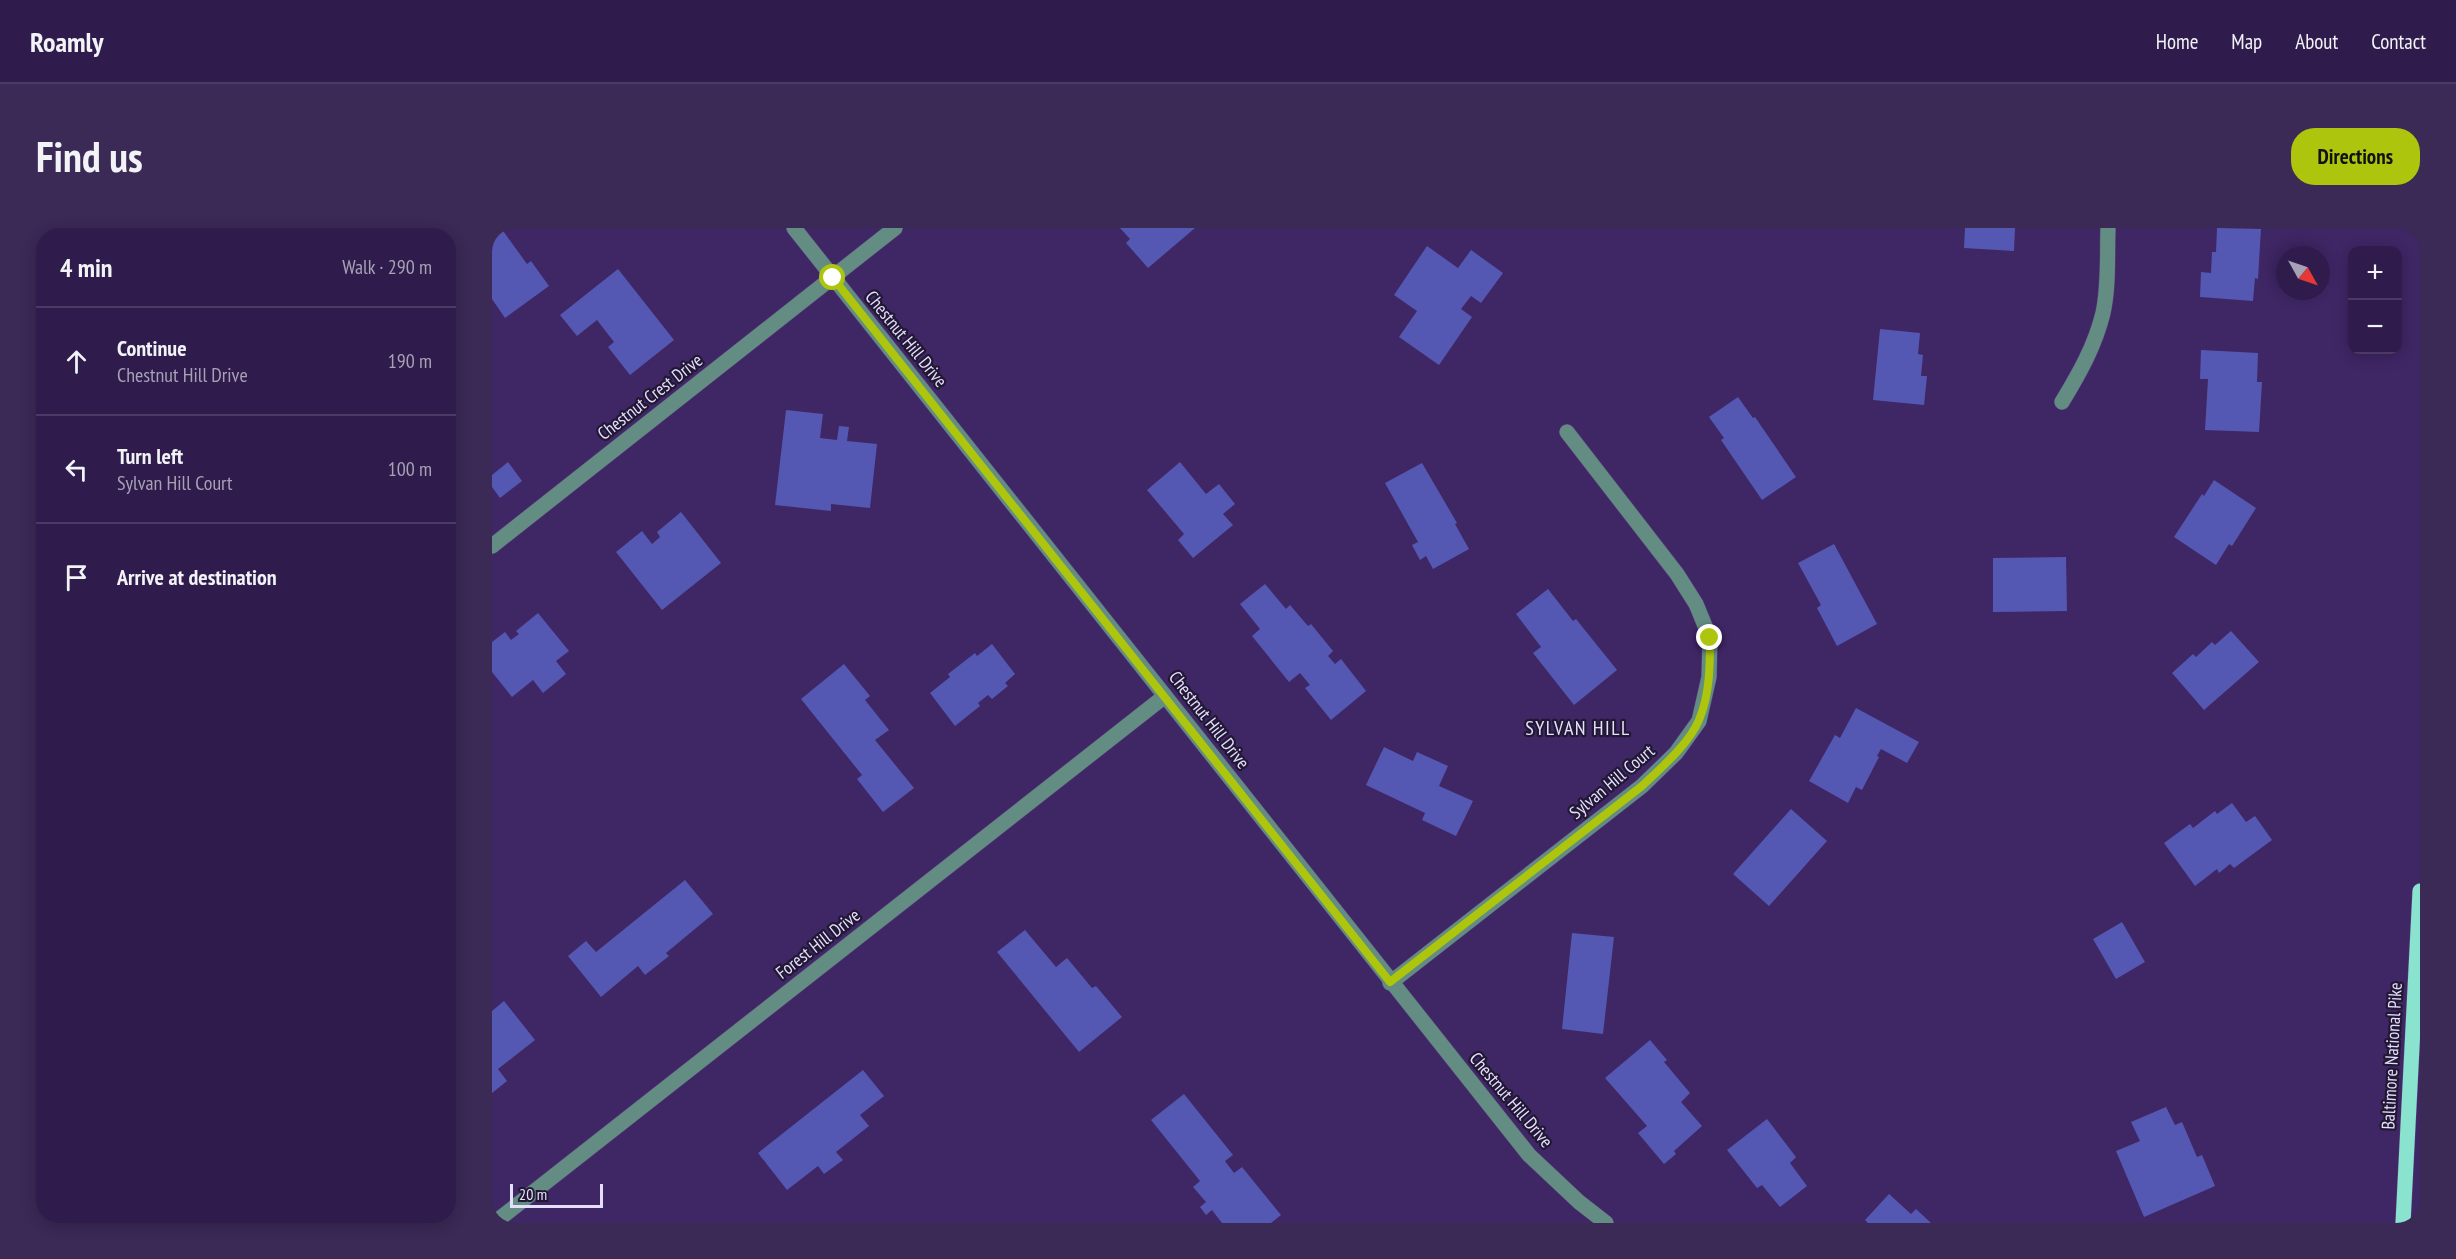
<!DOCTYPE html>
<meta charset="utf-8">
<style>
:root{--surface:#2f1c4c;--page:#3b2956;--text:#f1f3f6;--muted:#a7a1b5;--line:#4a3a64;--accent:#adc60d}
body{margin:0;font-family:"PT Sans Narrow",sans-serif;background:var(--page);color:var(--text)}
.controls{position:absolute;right:18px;top:18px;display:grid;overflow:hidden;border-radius:12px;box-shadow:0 3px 15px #0003}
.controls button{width:54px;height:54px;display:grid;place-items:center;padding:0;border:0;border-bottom:2px solid var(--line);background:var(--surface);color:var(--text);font:30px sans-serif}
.compass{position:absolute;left:1784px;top:18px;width:54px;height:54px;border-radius:50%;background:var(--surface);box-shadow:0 3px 15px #0003;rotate:130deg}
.scale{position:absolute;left:18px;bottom:15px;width:93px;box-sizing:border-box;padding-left:6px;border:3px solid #e6defd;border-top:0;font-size:16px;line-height:21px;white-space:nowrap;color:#e6defd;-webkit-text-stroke:4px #211834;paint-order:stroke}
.stop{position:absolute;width:18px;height:18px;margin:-14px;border:4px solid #adc60d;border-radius:50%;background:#fff}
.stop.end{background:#adc60d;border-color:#fff;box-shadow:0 2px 6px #0008}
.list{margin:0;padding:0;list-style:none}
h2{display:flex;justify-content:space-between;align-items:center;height:78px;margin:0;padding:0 24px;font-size:26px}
h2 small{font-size:20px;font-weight:400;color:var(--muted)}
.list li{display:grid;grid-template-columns:39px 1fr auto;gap:18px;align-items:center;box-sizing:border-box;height:108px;padding:0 24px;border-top:2px solid var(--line)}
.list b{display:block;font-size:22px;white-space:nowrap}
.list p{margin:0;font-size:20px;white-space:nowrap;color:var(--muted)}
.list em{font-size:20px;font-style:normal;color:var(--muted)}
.icon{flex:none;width:33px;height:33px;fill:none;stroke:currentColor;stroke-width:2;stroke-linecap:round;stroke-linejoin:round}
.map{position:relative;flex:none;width:1928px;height:995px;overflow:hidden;border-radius:24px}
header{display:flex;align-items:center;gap:36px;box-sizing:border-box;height:84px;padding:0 30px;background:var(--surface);border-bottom:2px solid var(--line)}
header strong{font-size:28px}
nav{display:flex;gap:33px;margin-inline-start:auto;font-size:21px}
.intro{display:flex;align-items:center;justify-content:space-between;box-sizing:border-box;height:144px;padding:0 36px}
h1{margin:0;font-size:42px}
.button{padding:15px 27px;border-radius:24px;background:var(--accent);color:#111;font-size:21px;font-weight:700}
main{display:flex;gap:36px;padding:0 36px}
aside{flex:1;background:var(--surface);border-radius:24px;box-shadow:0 3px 15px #0003}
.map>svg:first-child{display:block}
.building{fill:#5558b2}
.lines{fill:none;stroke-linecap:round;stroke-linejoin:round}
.minor-casing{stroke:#5a437d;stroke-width:16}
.major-casing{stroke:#5a437d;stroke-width:16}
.minor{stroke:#638d83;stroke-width:15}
.major{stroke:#89e3cf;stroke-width:15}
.route{stroke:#adc60d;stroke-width:8}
.labels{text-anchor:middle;stroke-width:4.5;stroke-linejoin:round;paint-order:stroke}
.street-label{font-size:18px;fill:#e6defd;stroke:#211834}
.neighbourhood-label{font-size:20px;letter-spacing:1.5px;fill:#e6defd;stroke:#211834}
</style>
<header>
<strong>Roamly</strong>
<nav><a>Home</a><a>Map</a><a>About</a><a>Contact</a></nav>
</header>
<div class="intro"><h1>Find us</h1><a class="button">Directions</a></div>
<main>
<aside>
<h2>4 min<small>Walk · 290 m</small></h2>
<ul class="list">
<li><svg class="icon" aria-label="ahead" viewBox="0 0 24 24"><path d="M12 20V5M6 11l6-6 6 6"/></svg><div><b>Continue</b><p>Chestnut Hill Drive</p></div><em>190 m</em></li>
<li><svg class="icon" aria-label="left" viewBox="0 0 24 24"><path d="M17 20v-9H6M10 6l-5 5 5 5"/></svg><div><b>Turn left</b><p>Sylvan Hill Court</p></div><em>100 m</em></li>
<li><svg class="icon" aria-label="arrive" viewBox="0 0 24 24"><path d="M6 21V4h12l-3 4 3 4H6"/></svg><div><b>Arrive at destination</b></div></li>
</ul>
</aside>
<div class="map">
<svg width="1928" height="995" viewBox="0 0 1928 995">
<rect width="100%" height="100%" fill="#3f2665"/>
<g class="building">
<polygon points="0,0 9,0 35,36 39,33 57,58 13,90 0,71"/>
<polygon points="628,0 703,0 656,40 634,15 638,11"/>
<polygon points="1473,0 1523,0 1522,23 1472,20"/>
<polygon points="1725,0 1769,1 1766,51 1763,50 1761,73 1708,69 1709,44 1719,45 1720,24 1724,24"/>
<polygon points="935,18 966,40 979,22 1011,45 989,75 979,68 969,81 980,89 947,137 907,109 925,83 902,67"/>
<polygon points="126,41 182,112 138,147 116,119 122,114 105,92 85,108 68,87"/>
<polygon points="1388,101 1428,105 1426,126 1431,127 1429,148 1435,148 1432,177 1381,172"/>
<polygon points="1709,122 1766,125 1765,154 1770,154 1767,204 1713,202 1716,151 1708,151"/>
<polygon points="1246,169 1261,190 1263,189 1304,249 1270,272 1229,212 1232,210 1217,189"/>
<polygon points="294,182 331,186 328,210 345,212 347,198 357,199 355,213 385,216 378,280 339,276 339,283 283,277"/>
<polygon points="16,234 30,253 8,270 0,259 0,247"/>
<polygon points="688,234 714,266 727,256 743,276 731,286 741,297 701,330 686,312 692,306 655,262"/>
<polygon points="930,235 965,295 963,296 977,321 941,341 934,328 928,332 920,317 926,314 893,255"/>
<polygon points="1722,252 1764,280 1740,318 1737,316 1724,337 1682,309 1710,266 1712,268"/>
<polygon points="189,284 229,335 170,382 124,324 150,303 160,316 168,309 165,304"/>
<polygon points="1342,316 1385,396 1345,418 1325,380 1329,377 1306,335"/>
<polygon points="1574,329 1575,383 1501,384 1501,330"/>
<polygon points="773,356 794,381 798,377 816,398 819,396 841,423 836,428 843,436 849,431 874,463 839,492 813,460 818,457 808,445 797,454 760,408 768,401 748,376"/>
<polygon points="1056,361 1081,393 1084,391 1125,442 1082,477 1041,425 1049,419 1024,386"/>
<polygon points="46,385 77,423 64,433 74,446 51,465 41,452 20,469 0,444 0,414 13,404 19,412 27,406 24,403"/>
<polygon points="1739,403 1767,434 1712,482 1680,445 1701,426 1704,429 1720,414 1723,417"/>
<polygon points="500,416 523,446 513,455 516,458 500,471 496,467 486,475 488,478 463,498 438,465 458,449 456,446 483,425 485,428"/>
<polygon points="352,436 378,468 373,472 397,502 383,512 422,560 391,584 365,551 370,547 309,471"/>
<polygon points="1364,480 1427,514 1415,535 1389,521 1385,528 1387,529 1370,562 1364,559 1356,575 1317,553 1343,507 1348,510"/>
<polygon points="892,519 921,533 925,524 956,538 947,558 981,573 964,608 930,592 933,585 874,557"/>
<polygon points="1740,575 1754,594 1763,588 1780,612 1742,640 1738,636 1727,645 1725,641 1703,658 1672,615 1698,596 1701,600 1723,583 1725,586"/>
<polygon points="1299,581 1335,613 1277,678 1241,646"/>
<polygon points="193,652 221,686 174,725 177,728 153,747 146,738 109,769 76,728 94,713 104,724"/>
<polygon points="1630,694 1653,734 1624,751 1601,711"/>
<polygon points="533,702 564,739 575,730 600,760 604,758 630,789 587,824 505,724"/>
<polygon points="1080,705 1122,709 1111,806 1070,801"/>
<polygon points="12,773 43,812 6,841 15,853 0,865 0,783"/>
<polygon points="1158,812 1175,832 1172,834 1198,865 1189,874 1210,898 1182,923 1184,926 1172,936 1146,905 1155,898 1113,850"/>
<polygon points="371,842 392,868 368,887 377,898 344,924 351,932 332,946 326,938 295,962 266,925"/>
<polygon points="692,866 741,927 733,933 742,945 750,939 789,987 779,995 730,995 720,982 714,987 708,979 714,974 701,959 708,953 659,892"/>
<polygon points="1674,879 1683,897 1690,894 1705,929 1710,927 1723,958 1652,989 1624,923 1648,913 1639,894"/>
<polygon points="1275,891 1304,929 1298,935 1315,958 1288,979 1270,957 1265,960 1235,922"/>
<polygon points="1397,966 1419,986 1424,981 1439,995 1376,995 1373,992"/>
</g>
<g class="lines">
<g class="minor-casing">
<g id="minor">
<polyline points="302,0 1037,927 1087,974 1114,995"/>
<path d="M1570,174C1587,146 1603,118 1611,85C1617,58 1615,27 1616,0"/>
<polyline points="0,318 403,0"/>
<polyline points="898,755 1150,558 1184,525 1207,493 1217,449 1218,410 1204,376 1185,346 1075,204"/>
<polyline points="2,995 673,468"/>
</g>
</g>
<g class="major-casing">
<polyline id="major" points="1911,995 1928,663"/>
</g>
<use href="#minor" class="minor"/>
<use href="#major" class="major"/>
</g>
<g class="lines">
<path class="route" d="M341,50L898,754L1150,558C1169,540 1197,516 1207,492C1218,466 1218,437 1218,410"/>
</g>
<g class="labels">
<g class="street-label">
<text transform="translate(414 111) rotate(51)" y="6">Chestnut Hill Drive</text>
<text transform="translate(158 169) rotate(-38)" y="6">Chestnut Crest Drive</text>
<text transform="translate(717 492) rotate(52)" y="6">Chestnut Hill Drive</text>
<text transform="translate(1120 554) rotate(-40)" y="6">Sylvan Hill Court</text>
<text transform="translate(326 716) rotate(-38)" y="6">Forest Hill Drive</text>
<text transform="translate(1900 828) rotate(-87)" y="6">Baltimore National Pike</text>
<text transform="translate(1019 872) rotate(50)" y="6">Chestnut Hill Drive</text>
</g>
<g class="neighbourhood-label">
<text x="1086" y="507">SYLVAN HILL</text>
</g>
</g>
</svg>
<div class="controls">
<button>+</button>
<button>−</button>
</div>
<svg class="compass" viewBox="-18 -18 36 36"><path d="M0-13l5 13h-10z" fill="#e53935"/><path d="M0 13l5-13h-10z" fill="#a7a1b5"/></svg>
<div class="scale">20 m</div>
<div class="stop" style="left:341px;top:50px"></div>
<div class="stop end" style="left:1218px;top:410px"></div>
</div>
</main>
